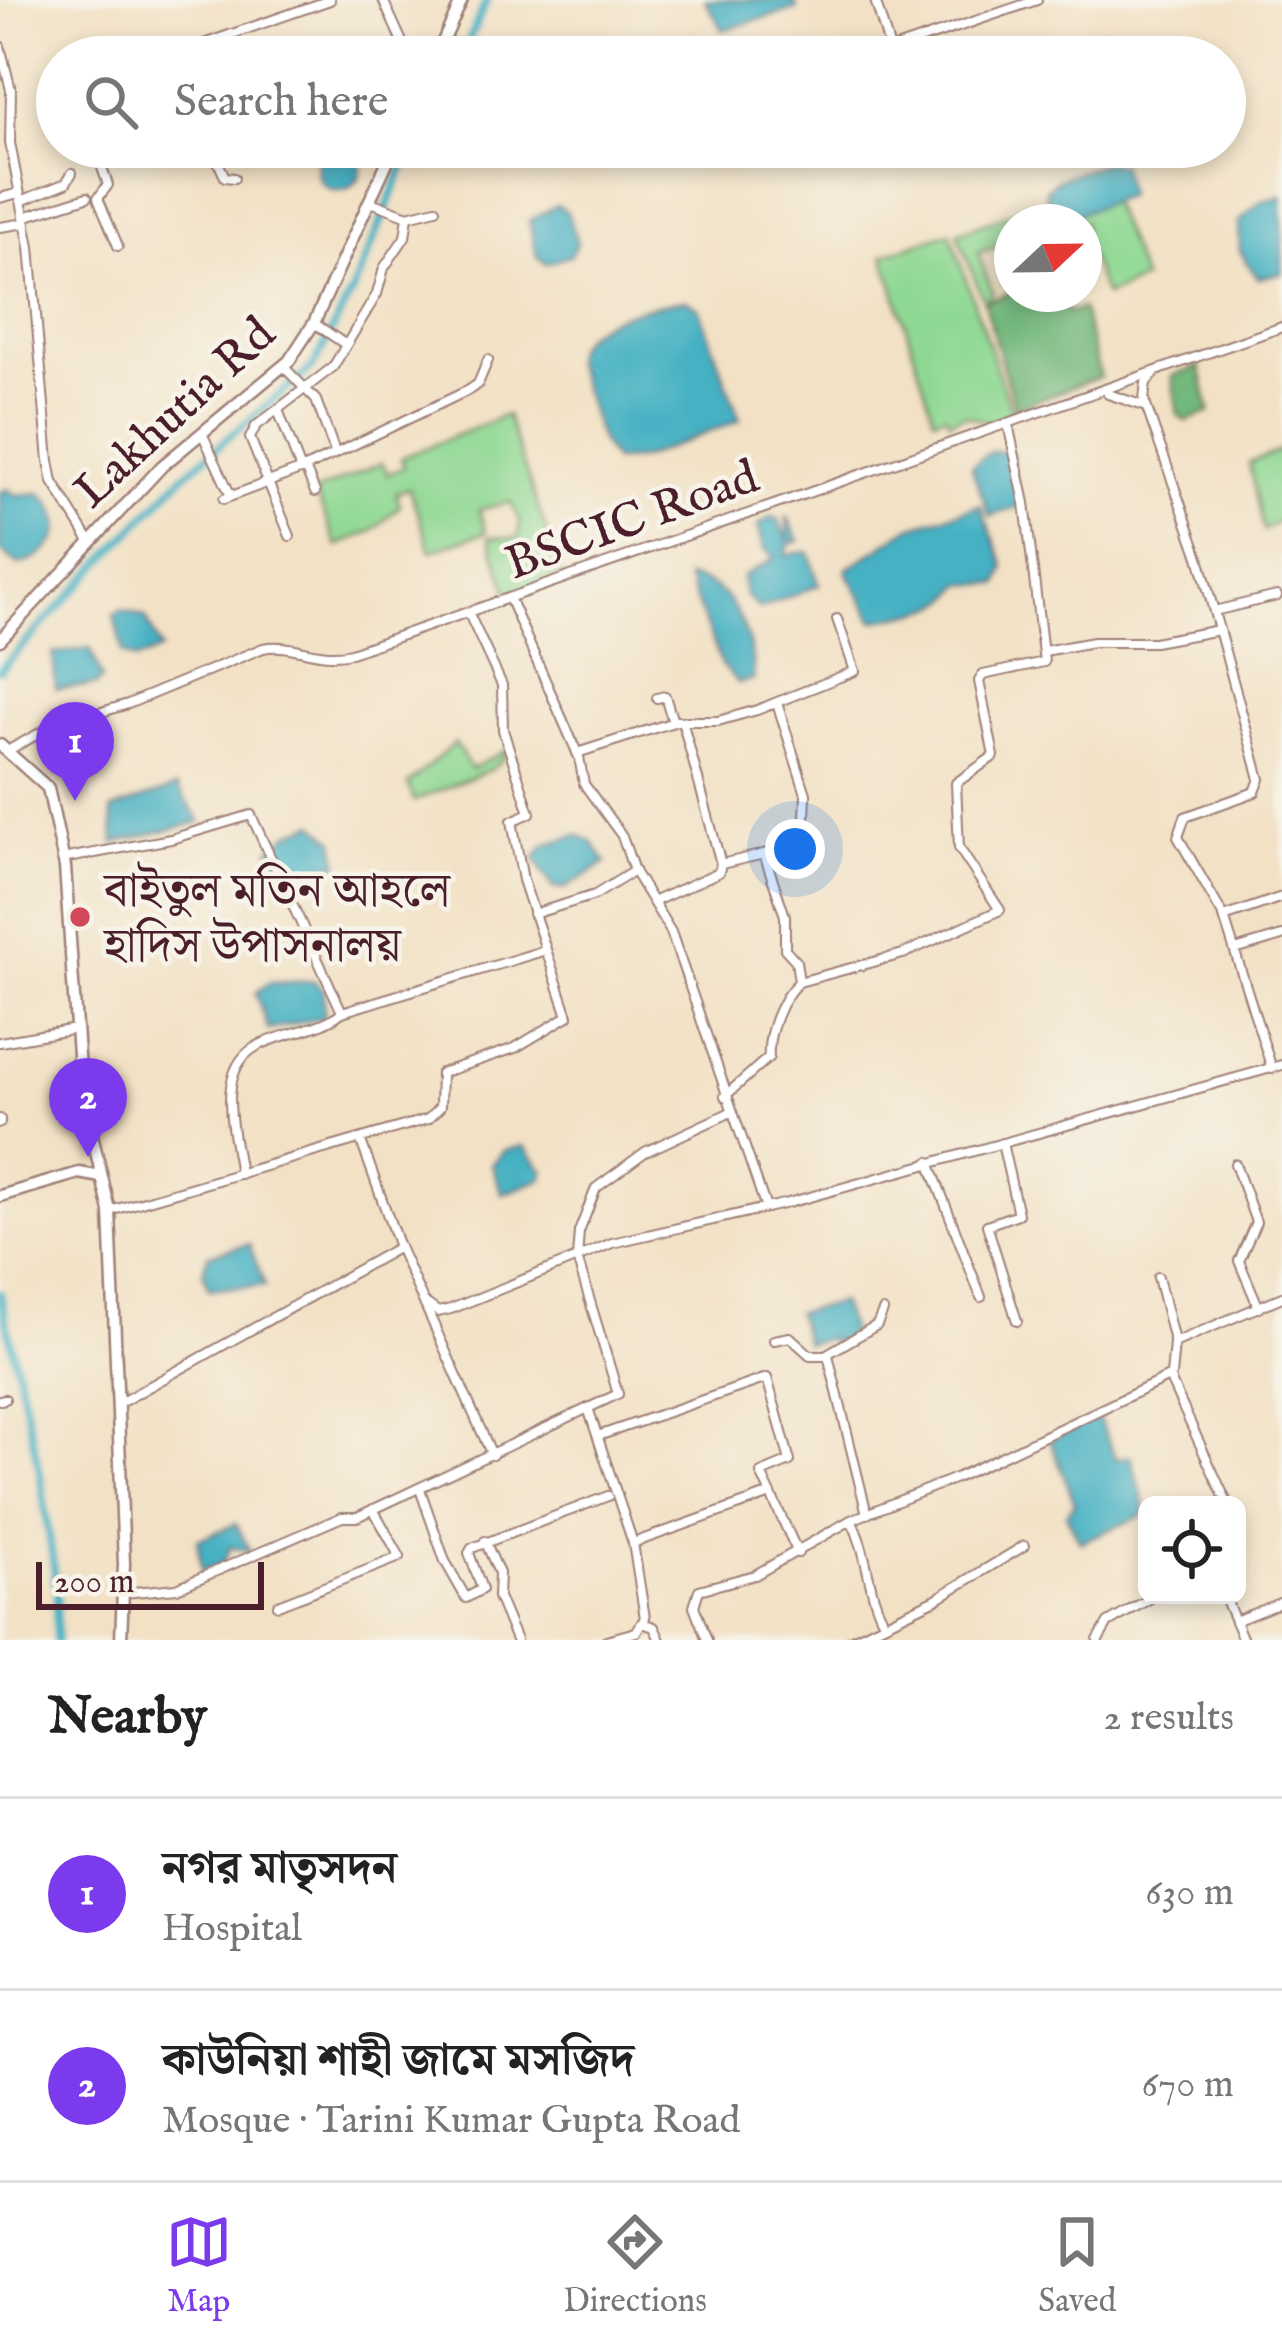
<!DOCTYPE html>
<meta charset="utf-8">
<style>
:root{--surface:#fff;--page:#f2f2f2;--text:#222;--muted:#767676;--line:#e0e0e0;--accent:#7c3aed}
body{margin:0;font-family:"IM FELL English","Noto Serif Bengali",serif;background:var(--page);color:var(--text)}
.controls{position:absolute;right:36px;bottom:36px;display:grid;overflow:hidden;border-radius:18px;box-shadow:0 6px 18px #0003}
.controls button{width:108px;height:108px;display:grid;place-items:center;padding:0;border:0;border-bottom:3px solid var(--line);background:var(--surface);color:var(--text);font:60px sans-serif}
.compass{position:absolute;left:994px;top:204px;width:108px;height:108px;border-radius:50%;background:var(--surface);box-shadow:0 6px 18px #0003;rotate:68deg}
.scale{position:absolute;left:36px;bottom:30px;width:228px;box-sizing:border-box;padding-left:12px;border:6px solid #4a1f2b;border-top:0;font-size:33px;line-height:42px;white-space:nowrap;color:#4a1f2b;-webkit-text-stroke:9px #f7f3e8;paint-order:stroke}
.you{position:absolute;left:795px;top:849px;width:42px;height:42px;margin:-30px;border:9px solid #fff;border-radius:50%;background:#1a73e8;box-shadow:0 0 0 18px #1a73e833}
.badge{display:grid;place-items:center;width:78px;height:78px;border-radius:50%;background:var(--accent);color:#fff;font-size:39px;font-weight:700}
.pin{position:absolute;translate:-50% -99px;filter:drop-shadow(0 3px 6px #0008)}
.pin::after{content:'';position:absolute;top:63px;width:42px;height:36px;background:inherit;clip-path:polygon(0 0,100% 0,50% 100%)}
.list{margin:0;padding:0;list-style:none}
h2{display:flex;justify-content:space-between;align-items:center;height:156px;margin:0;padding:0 48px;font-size:51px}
h2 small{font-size:39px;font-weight:400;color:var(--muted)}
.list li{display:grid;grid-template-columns:78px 1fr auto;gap:36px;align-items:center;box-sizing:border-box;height:192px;padding:0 48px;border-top:3px solid var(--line)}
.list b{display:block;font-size:45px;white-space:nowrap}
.list p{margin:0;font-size:39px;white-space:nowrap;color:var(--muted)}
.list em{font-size:39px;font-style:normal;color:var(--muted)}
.icon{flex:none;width:66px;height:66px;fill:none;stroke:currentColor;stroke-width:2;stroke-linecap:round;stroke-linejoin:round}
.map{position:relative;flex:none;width:1282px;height:1640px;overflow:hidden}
.search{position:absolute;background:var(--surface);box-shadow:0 6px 18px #0003;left:36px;right:36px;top:36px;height:132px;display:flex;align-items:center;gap:30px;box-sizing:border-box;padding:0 42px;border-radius:66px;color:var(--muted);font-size:45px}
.sheet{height:540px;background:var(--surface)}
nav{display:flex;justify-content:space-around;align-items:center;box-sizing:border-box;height:168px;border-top:3px solid var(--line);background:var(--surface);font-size:33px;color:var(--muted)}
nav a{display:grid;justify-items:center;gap:6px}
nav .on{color:var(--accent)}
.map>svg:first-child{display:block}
.green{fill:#8fd893;stroke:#6c7c5f;stroke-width:3}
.forest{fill:#73b87d;stroke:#5e6c54;stroke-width:3}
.water{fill:#45b1c3;stroke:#486877;stroke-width:3}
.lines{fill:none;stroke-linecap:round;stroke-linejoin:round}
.canal{stroke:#45b1c3;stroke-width:8}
.street-casing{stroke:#9e8078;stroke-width:12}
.secondary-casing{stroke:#9e8078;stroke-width:15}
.street{stroke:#fff;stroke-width:8}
.secondary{stroke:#fff;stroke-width:10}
.poi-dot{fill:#d1495b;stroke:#f7f3e8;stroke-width:4.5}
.labels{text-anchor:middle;stroke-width:9;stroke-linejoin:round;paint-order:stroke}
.street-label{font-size:48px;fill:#4a1f2b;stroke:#f7f3e8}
.poi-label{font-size:48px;fill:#4a1f2b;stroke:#f7f3e8;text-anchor:start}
</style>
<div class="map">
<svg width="1282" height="1640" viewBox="0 0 1282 1640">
<rect width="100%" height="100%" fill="#f7f3e8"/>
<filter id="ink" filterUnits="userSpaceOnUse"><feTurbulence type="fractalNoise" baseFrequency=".00833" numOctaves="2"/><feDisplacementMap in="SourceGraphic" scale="24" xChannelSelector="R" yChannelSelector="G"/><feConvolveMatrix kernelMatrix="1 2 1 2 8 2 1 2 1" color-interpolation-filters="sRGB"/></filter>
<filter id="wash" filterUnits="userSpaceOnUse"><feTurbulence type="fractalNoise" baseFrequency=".004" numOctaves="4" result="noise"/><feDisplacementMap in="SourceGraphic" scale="48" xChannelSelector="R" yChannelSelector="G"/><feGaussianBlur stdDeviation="2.7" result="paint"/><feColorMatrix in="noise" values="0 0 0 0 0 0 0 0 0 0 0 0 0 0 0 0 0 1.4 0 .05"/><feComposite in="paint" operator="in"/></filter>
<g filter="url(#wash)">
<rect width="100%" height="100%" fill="#f2e1c5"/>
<g class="green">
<polygon points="1101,179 1143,280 1105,296 1084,244 1084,222 1012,222 1012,281 998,246 978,253 993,293 984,302 957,233"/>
<polygon points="950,232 1012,413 990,423 966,415 949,421 946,414 934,418 884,255"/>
<polygon points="506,415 562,576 509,594 489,537 518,538 520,522 510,502 479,510 486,532 431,551 409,488 396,493 400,506 372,531 337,546 315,492 382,463 388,474 404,467 401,458"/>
<polygon points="1282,450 1282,519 1263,531 1249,463"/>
<polygon points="455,743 471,769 506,750 507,754 492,769 414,801 408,784"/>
</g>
<g class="forest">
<polygon points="1012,292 1060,294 1068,313 1082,309 1100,377 1015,408 984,302"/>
<polygon points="1200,366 1210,412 1186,421 1178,415 1172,376"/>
</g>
<g class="water">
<polygon points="705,0 794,0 797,9 723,30"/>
<circle cx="339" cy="168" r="22"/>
<polygon points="1106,162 1121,165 1127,195 1060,221 1049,211 1046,189 1058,179"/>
<polygon points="1282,196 1282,273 1258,278 1240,251 1239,222 1260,202"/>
<polygon points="557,205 567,212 577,242 571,255 546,264 537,256 529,221"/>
<path d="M686,300L699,308L740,420L640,459L614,461L601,442L572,358C577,319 653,305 686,300Z"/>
<polygon points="1010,451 1020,506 990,516 971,466 990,452"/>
<path d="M7,489L16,495L40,493C75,521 56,555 19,565L0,551V492Z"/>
<path d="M980,505L1005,567L999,584H962C949,612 903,614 874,621L846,570L910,527Z"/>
<polygon points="787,516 799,541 789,544 785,554 809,552 819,585 759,609 745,595 742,577 775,558 764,549 758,526 771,517 778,519 788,541"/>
<path d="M687,578C735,582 752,639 754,679L738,683L722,666Z"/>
<polygon points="121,610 145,617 161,650 136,660 123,654 114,615"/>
<polygon points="90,648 102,679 96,685 56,689 53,654"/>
<polygon points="177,787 201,822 114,843 112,810"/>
<polygon points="315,823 335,840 339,864 292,872 276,866 270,849 291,832"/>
<polygon points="577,835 592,841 606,863 566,888 553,888 535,858 545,845"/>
<polygon points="314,981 324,990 324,1017 268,1030 256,993 269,983"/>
<polygon points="524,1146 544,1171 543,1179 502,1194 492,1165 503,1151"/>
<polygon points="249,1244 265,1286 209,1289 203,1272 208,1255"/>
<polygon points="840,1302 851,1332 833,1345 830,1338 806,1344 796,1313"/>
<polygon points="1098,1418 1116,1459 1131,1456 1147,1514 1080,1542 1066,1514 1075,1503 1050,1440"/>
<polygon points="236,1524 250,1551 230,1547 223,1563 202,1571 197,1540"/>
</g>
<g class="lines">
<g class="canal">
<polyline points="461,57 487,0"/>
<polyline points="0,670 184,475 313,367 353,290 412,147"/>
<polyline points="0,1293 40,1473 57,1591 56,1640"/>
</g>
</g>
</g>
<g filter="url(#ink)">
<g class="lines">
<g class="street-casing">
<g id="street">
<polyline points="383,0 409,57"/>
<polyline points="875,0 889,46"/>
<polyline points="0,46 11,90 10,143 30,247 49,461 53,482 89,540"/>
<polygon points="889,46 893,49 890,52 886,50"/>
<polyline points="893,49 1037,0"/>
<polyline points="118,57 159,52 169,56 330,0"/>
<polyline points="95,147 108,185 98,198 118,246"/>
<polyline points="211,147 225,177 234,178"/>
<polyline points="0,198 19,193"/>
<polyline points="21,201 66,183 72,173"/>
<polyline points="371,202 408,216 436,209"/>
<polyline points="24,217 87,197"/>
<polyline points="0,227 26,223"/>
<polyline points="314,323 346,345"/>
<polyline points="283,366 316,400 335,452"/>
<polyline points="1154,374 1146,383 1144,400 1199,557 1260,779 1255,792 1185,817 1178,837 1224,917 1272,1069"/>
<polyline points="1108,394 1144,406"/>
<polyline points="278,410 301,470"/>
<polyline points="202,433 231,496"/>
<polyline points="305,468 315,492"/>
<polyline points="224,499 305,468 469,390 478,384 488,360"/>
<polyline points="290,536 250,438 256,426 333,367 377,294 384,268 405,237 408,216"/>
<polyline points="510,600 579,757 584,784 622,836 634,871 671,932 766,1208"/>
<polyline points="1214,611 1277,596"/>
<polyline points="1044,651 1093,642 1154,642 1219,630"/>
<polyline points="657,698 665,696 673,722"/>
<path d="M7,751L49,728L128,704L263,648C294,642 316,661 351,653L1282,327"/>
<polyline points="577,753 677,721 718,721 757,710 855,671 837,619"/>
<polyline points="764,854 804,842 806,794 777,703"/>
<path d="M62,859L171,839L251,815L342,1012C317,1032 281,1032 254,1048C214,1073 235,1137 240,1174"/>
<polyline points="721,864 764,854 785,916 785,949 796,961 799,982"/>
<polyline points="655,901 719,872 721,864 683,724"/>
<polyline points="533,914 595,895 634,871"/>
<polyline points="1224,917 1282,897"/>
<polyline points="1235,950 1282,936"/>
<polyline points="342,1012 546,950"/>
<polyline points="0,1042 76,1029"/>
<path d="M725,1096L769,1057C767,1034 781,997 799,982L903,954L1000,910L959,848L956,783L994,756L979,681L983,675L1044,662L1025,503L1008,424"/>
<polyline points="0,1119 0,1123"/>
<polyline points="361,1141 399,1247 492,1455"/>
<polyline points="1002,1143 1018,1214 987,1225 1017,1321"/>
<polyline points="929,1162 981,1297"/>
<polyline points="1235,1164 1256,1222 1239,1261 1259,1308"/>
<polyline points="110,1211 428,1119 440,1107 441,1073 515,1048 568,1016 523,880 512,821 530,813 503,730 502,685 469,614"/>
<polyline points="1158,1277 1174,1341"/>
<polyline points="427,1304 438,1312 451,1309 577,1258 579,1232 596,1188 645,1152 731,1112"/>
<polyline points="774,1340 790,1337 810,1355 828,1355 867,1514"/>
<polyline points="827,1354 877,1325 883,1311"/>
<polyline points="1169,1377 1228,1505"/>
<polyline points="0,1400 5,1399"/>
<polyline points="118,1404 399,1247"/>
<polyline points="588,1408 633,1543 645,1618 636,1632 606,1640"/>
<polyline points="598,1436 767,1378 790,1461 761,1473 798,1553"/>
<polyline points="420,1489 445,1561 466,1598 482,1589 469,1553 472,1548 608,1496"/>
<path d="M851,1520C869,1554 866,1588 884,1622"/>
<polyline points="485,1541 499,1573 498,1597 516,1640"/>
<polyline points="633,1543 771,1494"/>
<polyline points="123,1593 177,1588 342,1517 357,1517 618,1394 577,1258 612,1243 788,1203 1282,1065"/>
<polyline points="1224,1595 1243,1640"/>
<polyline points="278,1605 400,1557 373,1509"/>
<polyline points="1235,1621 1282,1602"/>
<polyline points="645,1624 654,1627 660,1640"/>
<polyline points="707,1640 694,1606 699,1590 755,1575 851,1520 958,1477 1171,1376 1174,1343 1282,1297"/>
<polyline points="850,1640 936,1599 1024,1546"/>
<polyline points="1098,1640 1108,1623 1156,1595"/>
</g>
</g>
<g class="secondary-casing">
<g id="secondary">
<polyline points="436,57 462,0"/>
<polyline points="0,640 162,466 289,361 314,323 394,147"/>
<polyline points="0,745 48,788 65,867 80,1084 110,1211 124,1564 121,1640"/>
<polyline points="0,1196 79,1173 101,1177"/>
</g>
</g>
<use href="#street" class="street"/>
<use href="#secondary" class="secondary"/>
</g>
</g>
<circle class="poi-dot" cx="80" cy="917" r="12"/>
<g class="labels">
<g class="street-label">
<text transform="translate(173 411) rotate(-43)" y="17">Lakhutia Rd</text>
<text transform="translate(631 518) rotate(-20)" y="17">BSCIC Road</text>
</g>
<g class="poi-label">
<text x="104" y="906">বাইতুল মতিন আহলে<tspan x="104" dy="55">হাদিস উপাসনালয়</tspan></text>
</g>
</g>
</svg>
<div class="controls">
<button><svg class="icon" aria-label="locate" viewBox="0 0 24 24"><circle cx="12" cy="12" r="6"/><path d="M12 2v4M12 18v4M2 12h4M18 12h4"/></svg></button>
</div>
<svg class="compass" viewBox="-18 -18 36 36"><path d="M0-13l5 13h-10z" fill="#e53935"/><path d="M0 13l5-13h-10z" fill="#767676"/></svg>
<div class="scale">200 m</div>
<div class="you"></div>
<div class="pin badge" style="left:75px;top:801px">1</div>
<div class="pin badge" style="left:88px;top:1157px">2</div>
<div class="search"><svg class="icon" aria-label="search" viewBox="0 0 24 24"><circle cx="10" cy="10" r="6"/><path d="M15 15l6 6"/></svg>Search here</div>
</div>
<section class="sheet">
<h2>Nearby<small>2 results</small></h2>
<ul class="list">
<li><span class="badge">1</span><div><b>নগর মাতৃসদন</b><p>Hospital</p></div><em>630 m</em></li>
<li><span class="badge">2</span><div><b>কাউনিয়া শাহী জামে মসজিদ</b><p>Mosque · Tarini Kumar Gupta Road</p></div><em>670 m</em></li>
</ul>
</section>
<nav>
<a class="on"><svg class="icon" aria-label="map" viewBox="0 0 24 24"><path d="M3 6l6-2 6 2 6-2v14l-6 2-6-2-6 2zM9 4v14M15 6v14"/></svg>Map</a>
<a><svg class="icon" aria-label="directions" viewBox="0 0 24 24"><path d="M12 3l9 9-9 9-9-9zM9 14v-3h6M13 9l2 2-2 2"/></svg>Directions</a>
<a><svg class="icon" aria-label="saved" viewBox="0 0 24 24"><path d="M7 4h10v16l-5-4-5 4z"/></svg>Saved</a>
</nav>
